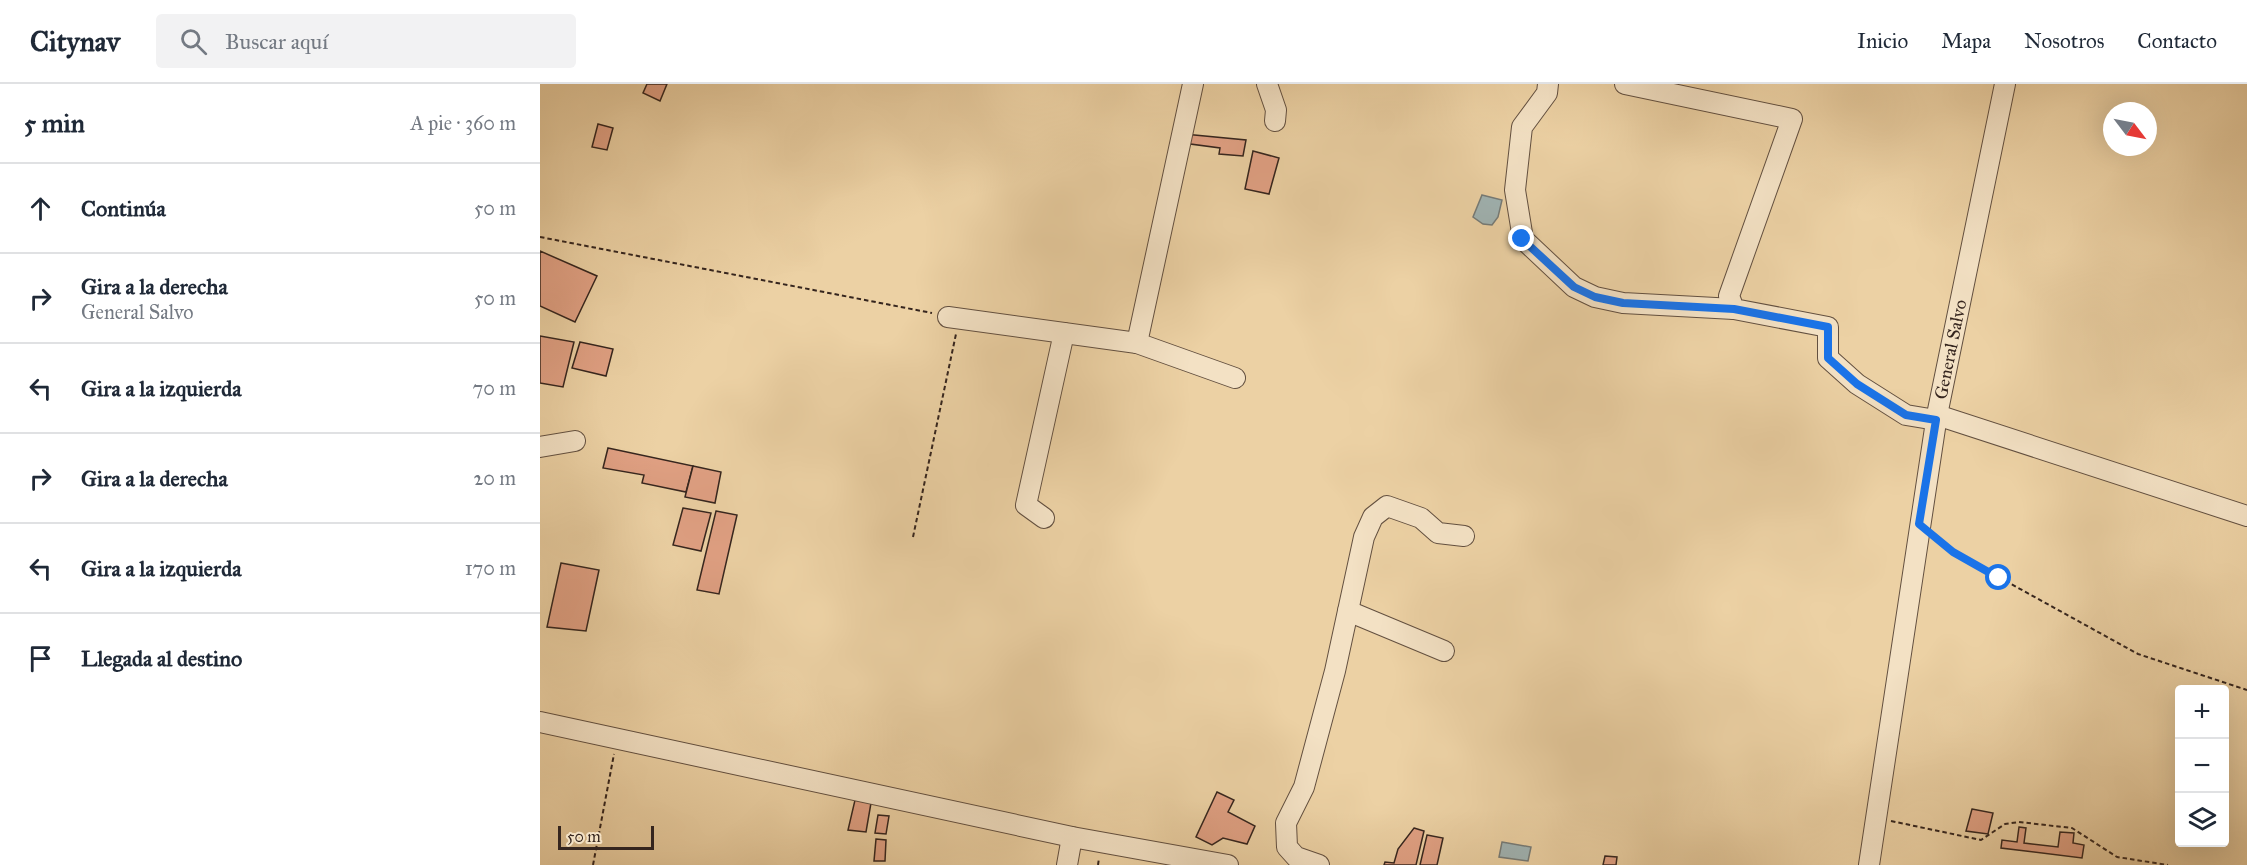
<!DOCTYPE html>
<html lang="es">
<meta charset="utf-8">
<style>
:root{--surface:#fff;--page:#f2f2f3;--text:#1f2937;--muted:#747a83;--line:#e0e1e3}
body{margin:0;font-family:"IM FELL Great Primer",serif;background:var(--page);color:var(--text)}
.controls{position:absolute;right:18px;bottom:18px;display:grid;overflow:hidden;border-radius:6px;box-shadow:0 6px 24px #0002}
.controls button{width:54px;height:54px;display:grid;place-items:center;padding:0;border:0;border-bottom:2px solid var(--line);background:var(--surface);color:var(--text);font:30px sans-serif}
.compass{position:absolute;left:1563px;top:18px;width:54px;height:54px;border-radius:50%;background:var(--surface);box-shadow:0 6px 24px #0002;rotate:122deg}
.scale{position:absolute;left:18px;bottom:15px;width:96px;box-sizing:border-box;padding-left:6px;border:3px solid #35251e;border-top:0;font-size:16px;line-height:21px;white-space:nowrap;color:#35251e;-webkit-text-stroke:4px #f3e1c4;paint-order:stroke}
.stop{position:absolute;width:18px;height:18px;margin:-14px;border:4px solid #1a73e8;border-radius:50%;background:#fff}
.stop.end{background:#1a73e8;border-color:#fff;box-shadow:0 2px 6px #0008}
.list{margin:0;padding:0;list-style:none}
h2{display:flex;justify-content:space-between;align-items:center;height:78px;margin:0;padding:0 24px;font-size:26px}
h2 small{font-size:20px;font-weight:400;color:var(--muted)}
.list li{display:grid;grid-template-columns:39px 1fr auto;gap:18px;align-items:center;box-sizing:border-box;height:90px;padding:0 24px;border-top:2px solid var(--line)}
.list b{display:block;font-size:22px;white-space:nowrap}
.list p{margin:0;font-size:20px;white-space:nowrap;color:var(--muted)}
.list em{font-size:20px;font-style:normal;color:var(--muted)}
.icon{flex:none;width:33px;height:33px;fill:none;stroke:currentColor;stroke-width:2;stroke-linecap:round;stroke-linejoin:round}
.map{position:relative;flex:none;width:1707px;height:781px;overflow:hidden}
header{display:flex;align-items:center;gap:36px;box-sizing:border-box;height:84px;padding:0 30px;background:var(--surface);border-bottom:2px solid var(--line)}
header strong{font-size:28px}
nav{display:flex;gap:33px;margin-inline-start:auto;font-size:21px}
.search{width:420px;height:54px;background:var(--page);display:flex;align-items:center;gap:15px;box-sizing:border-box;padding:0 21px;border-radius:6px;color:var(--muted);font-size:22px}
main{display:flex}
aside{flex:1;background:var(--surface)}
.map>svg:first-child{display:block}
.water{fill:#a0b4b4;stroke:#757b78;stroke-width:1.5}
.building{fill:#e1a184;stroke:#35251e;stroke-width:1.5}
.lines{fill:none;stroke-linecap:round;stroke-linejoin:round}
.minor-casing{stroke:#635040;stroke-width:22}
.path{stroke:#35251e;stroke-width:2;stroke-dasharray:4.5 3;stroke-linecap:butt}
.minor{stroke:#f3e1c4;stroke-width:20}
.route{stroke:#1a73e8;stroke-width:8}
.labels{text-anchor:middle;stroke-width:4.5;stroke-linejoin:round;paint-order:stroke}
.street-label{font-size:18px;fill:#35251e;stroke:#f3e1c4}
</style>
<header>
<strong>Citynav</strong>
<div class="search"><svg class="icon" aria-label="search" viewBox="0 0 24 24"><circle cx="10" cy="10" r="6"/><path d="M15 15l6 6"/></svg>Buscar aquí</div>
<nav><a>Inicio</a><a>Mapa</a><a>Nosotros</a><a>Contacto</a></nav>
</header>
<main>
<aside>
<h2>5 min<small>A pie · 360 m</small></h2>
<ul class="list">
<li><svg class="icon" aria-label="ahead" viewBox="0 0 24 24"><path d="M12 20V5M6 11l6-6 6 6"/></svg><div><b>Continúa</b></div><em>50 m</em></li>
<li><svg class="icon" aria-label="right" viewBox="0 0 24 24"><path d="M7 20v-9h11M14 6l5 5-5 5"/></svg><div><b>Gira a la derecha</b><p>General Salvo</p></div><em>50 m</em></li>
<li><svg class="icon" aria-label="left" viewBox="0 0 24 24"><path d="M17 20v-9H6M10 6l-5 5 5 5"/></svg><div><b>Gira a la izquierda</b></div><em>70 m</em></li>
<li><svg class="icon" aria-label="right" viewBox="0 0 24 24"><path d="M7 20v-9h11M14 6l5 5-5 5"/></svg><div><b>Gira a la derecha</b></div><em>20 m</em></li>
<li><svg class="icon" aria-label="left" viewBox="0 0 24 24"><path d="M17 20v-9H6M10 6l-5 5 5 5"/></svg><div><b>Gira a la izquierda</b></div><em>170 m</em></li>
<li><svg class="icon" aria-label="arrive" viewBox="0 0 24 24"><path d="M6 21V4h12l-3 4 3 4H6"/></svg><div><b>Llegada al destino</b></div></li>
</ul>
</aside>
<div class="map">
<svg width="1707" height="781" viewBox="0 0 1707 781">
<rect width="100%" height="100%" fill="#ecd1a4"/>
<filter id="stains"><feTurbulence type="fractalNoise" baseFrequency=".00333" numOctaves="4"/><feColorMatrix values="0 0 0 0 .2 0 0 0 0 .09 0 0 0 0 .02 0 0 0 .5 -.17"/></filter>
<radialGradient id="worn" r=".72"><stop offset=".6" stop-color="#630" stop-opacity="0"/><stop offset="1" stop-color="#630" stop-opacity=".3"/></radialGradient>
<g class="water">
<polygon points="942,111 962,116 958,133 952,141 943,140 933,133"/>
<polygon points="962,758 991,763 988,777 959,773"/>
</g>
<g class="building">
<polygon points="107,0 127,0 120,17 103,9"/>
<polygon points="58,40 73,44 67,66 52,63"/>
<polygon points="644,50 706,56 703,72 679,70 680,64 643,59"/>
<polygon points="713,67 739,74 729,110 705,105"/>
<polygon points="0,167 57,192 35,238 0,222"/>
<polygon points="0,252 34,258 23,303 0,299"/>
<polygon points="40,258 73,265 66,292 32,284"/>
<polygon points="68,364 153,382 146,408 102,399 104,391 63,384"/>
<polygon points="153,382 181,388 175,419 145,413"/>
<polygon points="143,424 171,429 161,467 133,461"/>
<polygon points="176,427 197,431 179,510 157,506"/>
<polygon points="21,479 59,486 46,547 7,543"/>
<polygon points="677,708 694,716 688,728 715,742 707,760 683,754 672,761 656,753"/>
<polygon points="315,716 331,719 326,748 308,746"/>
<polygon points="1432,725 1453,729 1448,750 1426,747"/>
<polygon points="338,731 349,732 346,750 335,749"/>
<polygon points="1479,743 1486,744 1484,759 1518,763 1520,748 1534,749 1533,759 1544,761 1542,774 1461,764 1462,756 1477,758"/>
<polygon points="874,744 884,747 876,781 844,781 845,778 854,779 858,765"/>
<polygon points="887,751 903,754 897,781 880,781"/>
<polygon points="336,755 346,756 345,777 334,777"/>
<polygon points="1065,772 1077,773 1076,781 1063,781"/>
</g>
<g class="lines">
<g class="minor-casing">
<g id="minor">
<polyline points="653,0 597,259 695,294"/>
<polyline points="727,0 736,26 735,37"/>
<polyline points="1008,0 1007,9 982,43 975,106 983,155 1034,203 1055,213 1083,219 1194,225"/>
<polyline points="1085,0 1252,35 1189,212 1194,225 1288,243 1288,274 1317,300 1366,331 1396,336"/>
<polyline points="408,233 597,259"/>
<polyline points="1397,331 1707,432"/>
<polyline points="0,363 35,357"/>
<polyline points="504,434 486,421 524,249"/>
<polyline points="808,527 904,567"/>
<polyline points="0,638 532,753 688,781"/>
<polyline points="527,781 532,753"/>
<polyline points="779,781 756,773 747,763 746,739 764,703 795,587 824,453 833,433 847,422 881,434 898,449 924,452"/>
<path id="s1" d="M1329,781L1397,331L1465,0"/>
</g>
</g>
<g class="path">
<polyline points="0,153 392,229"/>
<polyline points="373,453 416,250"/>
<polyline points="1395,454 1413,468 1598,570 1707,606"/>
<polyline points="1351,737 1441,756 1465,740 1479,738 1532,744 1577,773 1628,781"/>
<polyline points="53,781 74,670"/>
<polyline points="558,781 559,774"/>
</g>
<use href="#minor" class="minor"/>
</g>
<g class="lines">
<polyline class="route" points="982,155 1034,203 1055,213 1083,219 1194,225 1288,243 1288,274 1317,300 1366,331 1396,336 1379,440 1413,468 1459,494"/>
</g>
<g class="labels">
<g class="street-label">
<text dy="6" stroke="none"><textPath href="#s1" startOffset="522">General Salvo</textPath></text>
</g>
</g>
<rect width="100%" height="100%" filter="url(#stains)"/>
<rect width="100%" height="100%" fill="url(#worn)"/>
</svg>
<div class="controls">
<button>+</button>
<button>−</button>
<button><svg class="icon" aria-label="layers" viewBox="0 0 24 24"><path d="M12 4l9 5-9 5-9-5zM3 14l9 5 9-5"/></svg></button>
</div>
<svg class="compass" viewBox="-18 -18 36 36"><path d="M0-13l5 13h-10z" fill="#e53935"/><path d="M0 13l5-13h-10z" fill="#747a83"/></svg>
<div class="scale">50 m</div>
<div class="stop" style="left:1459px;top:494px"></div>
<div class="stop end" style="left:982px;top:155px"></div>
</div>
</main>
